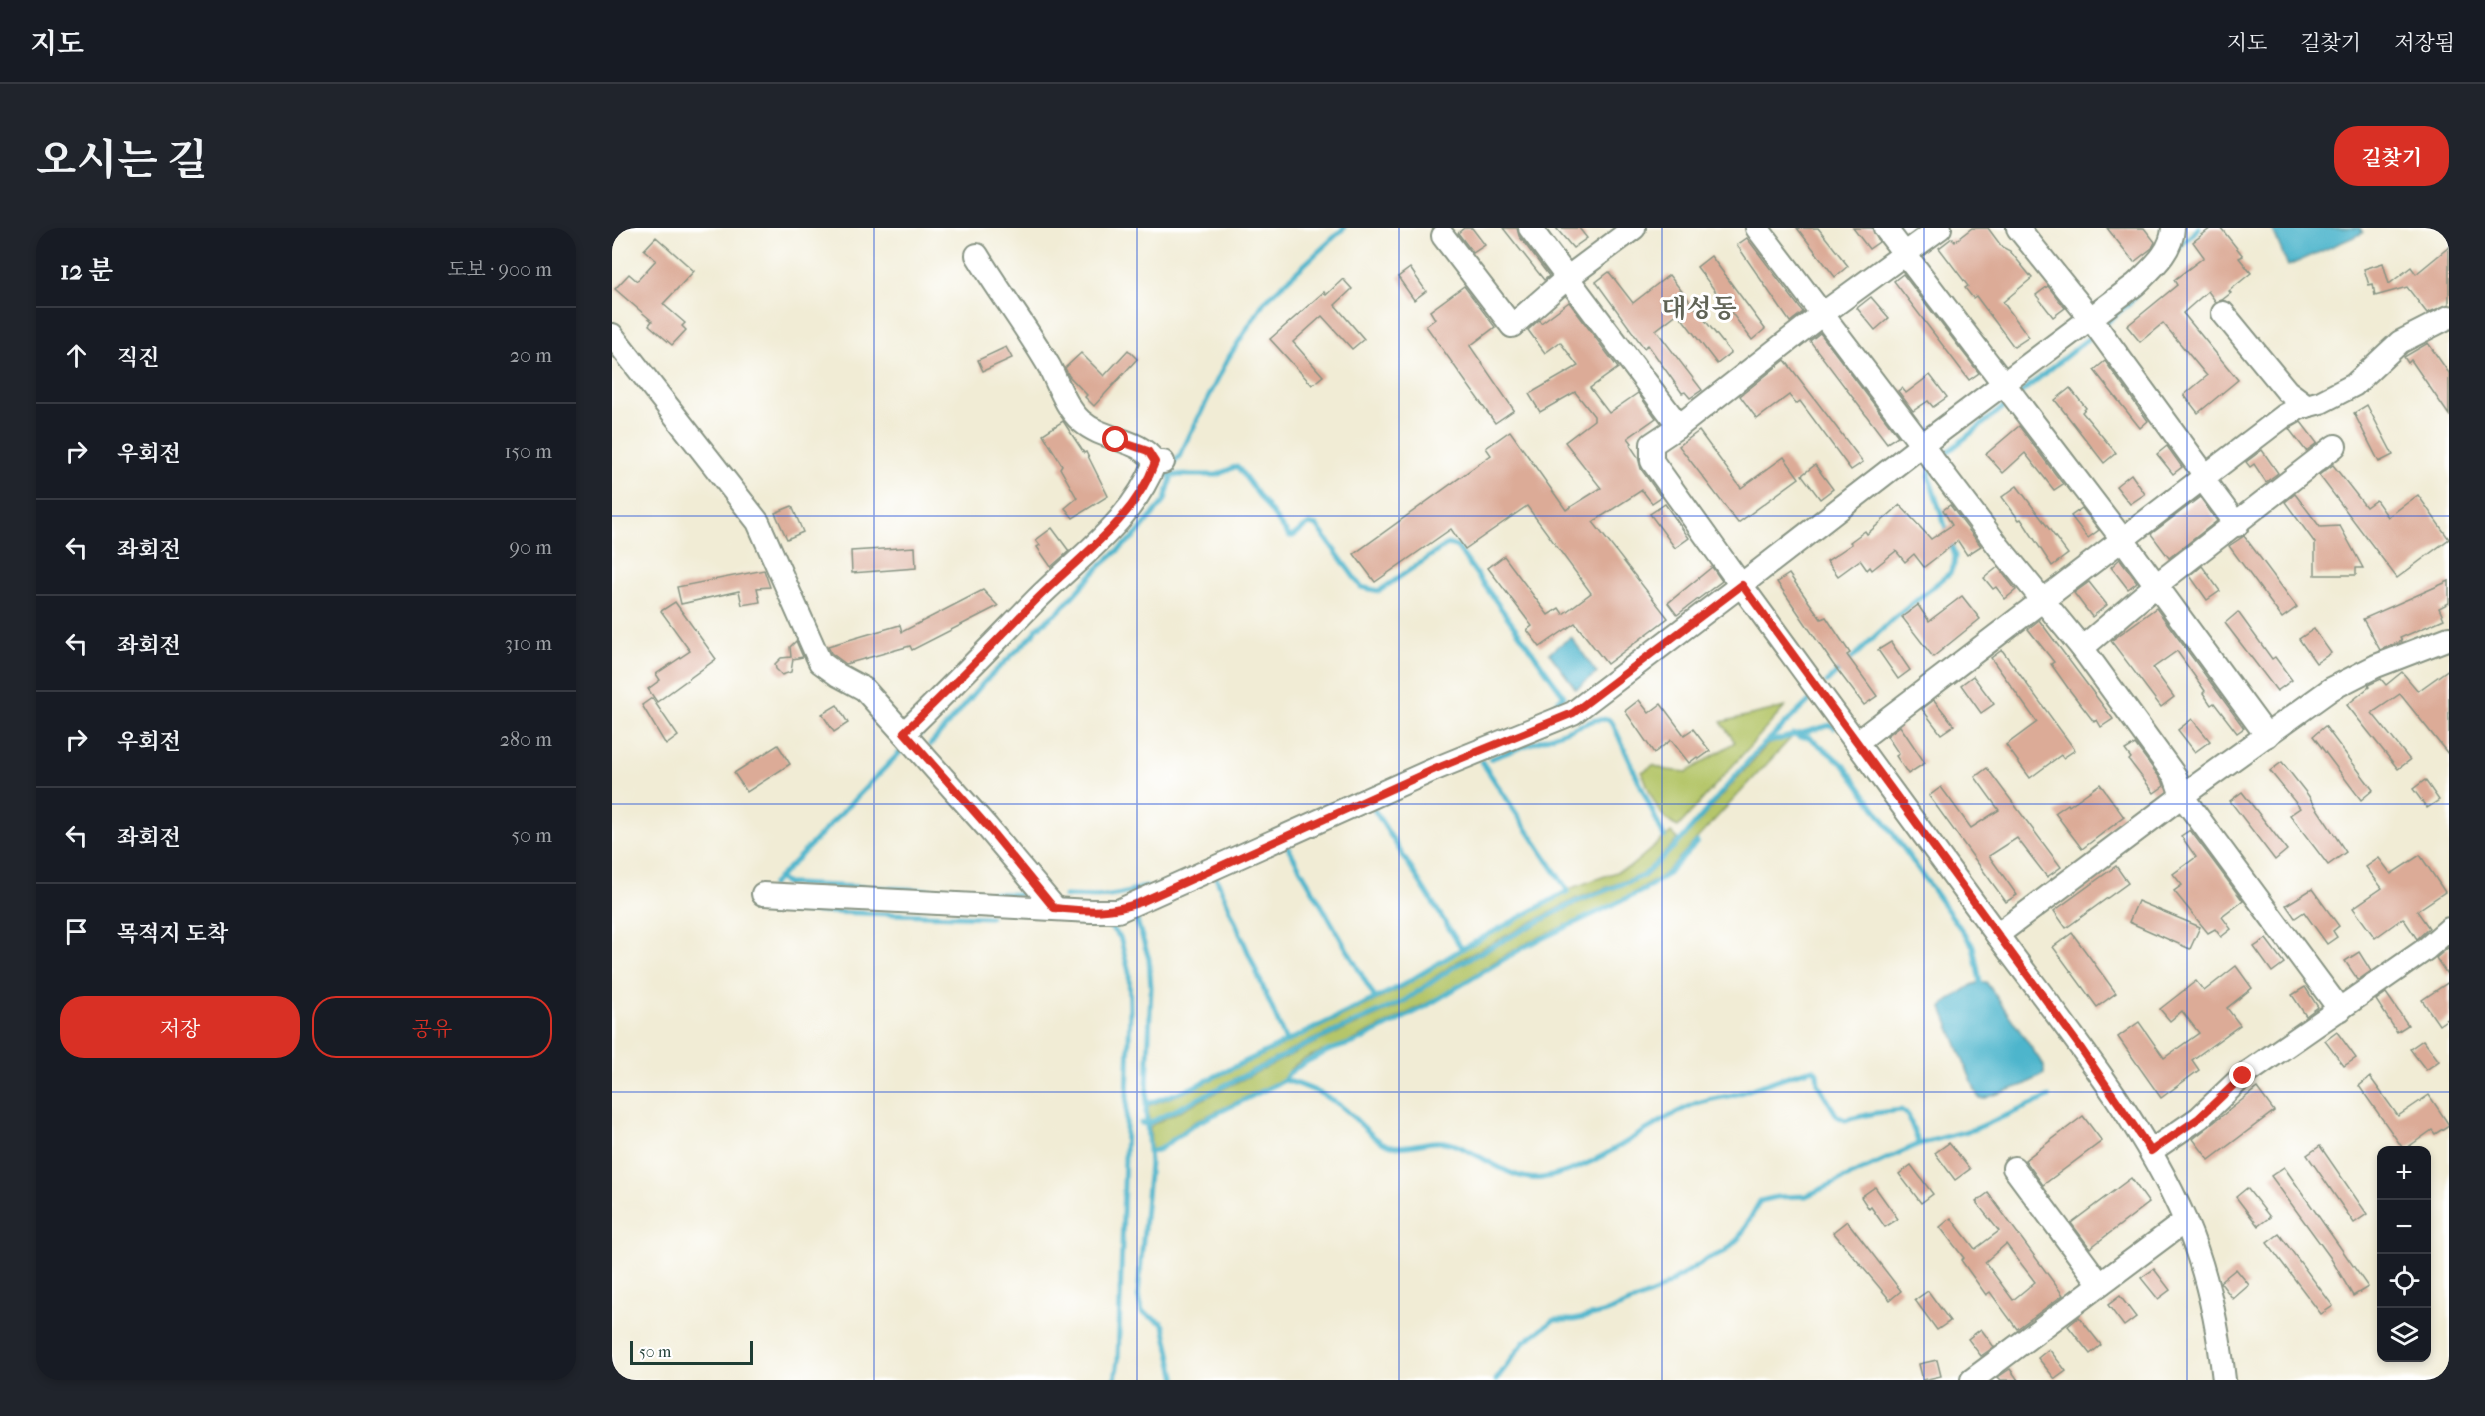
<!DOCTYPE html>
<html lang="ko">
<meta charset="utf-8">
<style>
:root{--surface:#171b24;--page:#20242c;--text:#f1f3f6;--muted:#9ea1a6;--line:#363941;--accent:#d93025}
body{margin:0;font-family:"IM FELL French Canon","Noto Serif KR",serif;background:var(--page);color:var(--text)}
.controls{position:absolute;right:18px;bottom:18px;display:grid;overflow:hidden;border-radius:12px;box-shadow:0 3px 9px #0003}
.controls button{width:54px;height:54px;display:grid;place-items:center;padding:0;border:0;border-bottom:2px solid var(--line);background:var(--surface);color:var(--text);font:30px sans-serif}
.scale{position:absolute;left:18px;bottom:15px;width:123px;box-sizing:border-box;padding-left:6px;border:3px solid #1f3d34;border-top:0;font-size:16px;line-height:21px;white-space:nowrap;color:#1f3d34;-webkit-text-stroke:4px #fff;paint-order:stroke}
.stop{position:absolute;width:18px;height:18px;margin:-14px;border:4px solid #d93025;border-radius:50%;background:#fff}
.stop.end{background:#d93025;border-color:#fff;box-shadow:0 2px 6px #0008}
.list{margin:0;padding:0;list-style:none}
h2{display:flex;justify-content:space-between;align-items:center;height:78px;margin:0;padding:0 24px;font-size:26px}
h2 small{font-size:20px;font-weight:400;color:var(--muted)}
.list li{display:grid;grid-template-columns:39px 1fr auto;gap:18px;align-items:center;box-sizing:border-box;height:96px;padding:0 24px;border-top:2px solid var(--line)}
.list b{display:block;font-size:22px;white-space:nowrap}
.list em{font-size:20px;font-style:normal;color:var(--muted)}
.actions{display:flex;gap:12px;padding:18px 24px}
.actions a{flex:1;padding:14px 0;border:2px solid var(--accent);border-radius:24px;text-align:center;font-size:21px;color:var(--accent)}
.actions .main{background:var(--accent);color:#fff}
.icon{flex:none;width:33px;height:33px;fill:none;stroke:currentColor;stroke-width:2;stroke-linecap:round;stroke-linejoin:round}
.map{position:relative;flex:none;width:1837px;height:1152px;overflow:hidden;border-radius:24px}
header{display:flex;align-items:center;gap:36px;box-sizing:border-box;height:84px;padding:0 30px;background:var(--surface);border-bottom:2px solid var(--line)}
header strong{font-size:28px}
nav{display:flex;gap:33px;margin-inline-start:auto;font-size:21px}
.intro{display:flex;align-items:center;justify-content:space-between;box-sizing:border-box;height:144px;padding:0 36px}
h1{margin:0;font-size:42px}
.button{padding:15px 27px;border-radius:24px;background:var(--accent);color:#fff;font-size:21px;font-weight:700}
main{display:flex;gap:36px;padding:0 36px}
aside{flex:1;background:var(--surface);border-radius:24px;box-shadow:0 3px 9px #0003}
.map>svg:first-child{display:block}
.green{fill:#b5c66a;stroke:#6a824f;stroke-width:1.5}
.water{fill:#4db5cc;stroke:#367980;stroke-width:1.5}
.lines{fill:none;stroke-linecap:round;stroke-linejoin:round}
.stream{stroke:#4db5cc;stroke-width:5}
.building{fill:#dcab97;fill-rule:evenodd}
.minor-casing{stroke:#889484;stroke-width:26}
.minor{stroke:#fff;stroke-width:22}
.route{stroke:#d93025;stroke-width:8}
.grid{fill:none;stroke:#1d4ed8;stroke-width:1.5;stroke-opacity:0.55}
.labels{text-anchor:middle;stroke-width:6;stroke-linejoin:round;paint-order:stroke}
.quarter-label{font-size:26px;font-weight:bold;fill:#616457;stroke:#fff}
</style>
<header>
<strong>지도</strong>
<nav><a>지도</a><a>길찾기</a><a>저장됨</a></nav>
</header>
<div class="intro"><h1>오시는 길</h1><a class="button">길찾기</a></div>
<main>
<aside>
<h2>12 분<small>도보 · 900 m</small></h2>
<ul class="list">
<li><svg class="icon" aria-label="ahead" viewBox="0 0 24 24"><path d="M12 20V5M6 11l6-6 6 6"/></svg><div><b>직진</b></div><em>20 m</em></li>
<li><svg class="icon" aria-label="right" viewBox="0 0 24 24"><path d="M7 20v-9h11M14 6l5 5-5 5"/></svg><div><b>우회전</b></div><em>150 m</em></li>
<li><svg class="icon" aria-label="left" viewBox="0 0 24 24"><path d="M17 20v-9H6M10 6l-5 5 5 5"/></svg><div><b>좌회전</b></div><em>90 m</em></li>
<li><svg class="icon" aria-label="left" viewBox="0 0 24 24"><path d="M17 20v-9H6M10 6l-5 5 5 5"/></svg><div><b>좌회전</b></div><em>310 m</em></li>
<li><svg class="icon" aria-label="right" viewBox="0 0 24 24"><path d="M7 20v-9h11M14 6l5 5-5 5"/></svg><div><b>우회전</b></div><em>280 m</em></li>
<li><svg class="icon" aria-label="left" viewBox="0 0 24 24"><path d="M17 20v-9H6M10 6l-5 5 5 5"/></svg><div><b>좌회전</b></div><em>50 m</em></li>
<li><svg class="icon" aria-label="arrive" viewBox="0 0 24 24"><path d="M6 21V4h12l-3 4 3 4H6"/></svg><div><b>목적지 도착</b></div></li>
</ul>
<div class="actions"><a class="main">저장</a><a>공유</a></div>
</aside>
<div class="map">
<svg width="1837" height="1152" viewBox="0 0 1837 1152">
<rect width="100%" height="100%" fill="#fff"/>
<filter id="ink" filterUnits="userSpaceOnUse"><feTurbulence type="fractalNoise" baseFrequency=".0167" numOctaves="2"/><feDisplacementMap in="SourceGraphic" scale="12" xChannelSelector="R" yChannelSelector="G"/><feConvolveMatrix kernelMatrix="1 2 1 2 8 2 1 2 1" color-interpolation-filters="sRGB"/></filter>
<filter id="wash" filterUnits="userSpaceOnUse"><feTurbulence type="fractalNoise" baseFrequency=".008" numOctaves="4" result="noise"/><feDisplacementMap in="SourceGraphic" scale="24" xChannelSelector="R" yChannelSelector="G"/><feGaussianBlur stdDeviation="1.35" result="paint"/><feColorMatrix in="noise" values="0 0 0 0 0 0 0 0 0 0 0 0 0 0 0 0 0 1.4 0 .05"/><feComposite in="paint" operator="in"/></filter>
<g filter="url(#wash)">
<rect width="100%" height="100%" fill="#f1ecd5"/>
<g class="green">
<path d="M1173,479L1066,599C1044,589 1039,565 1030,544L1041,537L1054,542L1075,544L1123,514L1109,494Z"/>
<path d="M1180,509L1052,646C1008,676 957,694 909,718C874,737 843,762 807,779C787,790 766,800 746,810C723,822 685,825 671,851L582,894L547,920L539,922L538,899L540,897L701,816L791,776L843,740L964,676L1033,649L1070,613L1155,517Z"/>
<polygon points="1059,604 1066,611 1031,646 963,671 841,736 791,772 699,812 537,894 536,878 579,862 792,759 850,722 957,664 957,661 1018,639"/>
</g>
<g class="water">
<polygon points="1660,0 1748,0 1751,5 1676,38"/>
<polygon points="959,409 985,445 964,461 937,425"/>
<polygon points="1368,754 1374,754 1377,758 1432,838 1432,846 1414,856 1371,871 1366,869 1330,780 1332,776 1360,757"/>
</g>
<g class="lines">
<g class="stream">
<polyline points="1565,21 1587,0"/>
<polyline points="1490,99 1524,69"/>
<polyline points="1406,167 1483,105"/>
<polyline points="1327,231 1399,173"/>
<polyline points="553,247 605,247 625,238 677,308 681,308 697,296 705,298 749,359 767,363 836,316 845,319 952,468 939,479 939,485"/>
<polyline points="536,270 568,227 615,132 652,74 732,0"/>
<polyline points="1215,454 1278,394 1338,345 1342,337 1343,328 1317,249 1319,241"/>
<polyline points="1181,506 1187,509 1197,509 1232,537 1361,718 1368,754"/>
<polyline points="306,508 319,494"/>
<polyline points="1157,514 1219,497 1222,500"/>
<polyline points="318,517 373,453 421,407 425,400 447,383 488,338 524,307 553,272 560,247"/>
<polyline points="878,531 983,492 996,491 1001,496 1052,609"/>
<polyline points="761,580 850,721"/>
<polyline points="674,616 763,770"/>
<polyline points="604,649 674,813"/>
<polyline points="166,650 175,656 183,656 419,667"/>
<polyline points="160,657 293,519"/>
<path d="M453,668C486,669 503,671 534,658"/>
<polyline points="152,682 378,689"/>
<polyline points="529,683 525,687 525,693 537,731 539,759 534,884 538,935 526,1067 530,1084 550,1095 552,1098 564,1152"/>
<polyline points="480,693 498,699 508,709 517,744 518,783 506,1132 503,1152"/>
<polyline points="673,852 676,846 692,835 718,822 744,814 811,780 912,719 1032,662 1053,648 1085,614"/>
<polyline points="534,876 579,860 791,757 850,721 956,663 870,534"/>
<polyline points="529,895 535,896 700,814 792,773 843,738 963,674 1031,648 1069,612 1145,523 1197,473"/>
<path d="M538,924L548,921L583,896L673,852C691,857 711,865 726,876C742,886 762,915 779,918C799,922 817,910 837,915C867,923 899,955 930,950C987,940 1029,900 1080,877C1096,870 1112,870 1128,865C1153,857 1177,846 1202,841L1205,845L1206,856L1225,888L1233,892L1264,885L1289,882L1296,887L1307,916L1363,901L1437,869"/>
<polyline points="884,1152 912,1114 942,1092 962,1092 995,1084 1044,1064 1095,1031 1112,1024 1127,1010 1148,973 1165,969 1194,968 1307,916"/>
</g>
</g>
<g id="blocks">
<g class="building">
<polygon points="852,0 860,0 873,17 861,25 846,5"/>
<polygon points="891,0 905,0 907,8 937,48 932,52"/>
<polygon points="944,0 967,0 975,10 961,20"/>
<polygon points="1185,0 1206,0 1236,38 1223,49"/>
<polygon points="1241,0 1260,0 1267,14 1257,21"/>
<polygon points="1360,0 1376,0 1390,19 1398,23 1420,50 1391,74 1417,109 1402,119 1364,68 1361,70 1353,60 1356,58 1327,20 1340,10 1343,13"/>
<polygon points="1495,0 1532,0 1543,14 1540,20 1522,34"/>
<polygon points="1599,0 1609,0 1631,28 1627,30 1639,45 1617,63 1619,65 1610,72 1604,74 1596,63 1571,85 1626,152 1586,185 1572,167 1595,148 1551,95 1528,114 1515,98 1565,57 1562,52 1592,29 1581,14"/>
<polygon points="44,9 82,43 51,76 73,95 70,98 74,102 60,117 37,97 40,93 3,61 17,46 25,53 44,32 32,22"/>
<polygon points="1135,10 1191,84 1178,94 1125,17"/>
<polygon points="1837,19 1837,76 1815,85 1795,59 1763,68 1761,56 1757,57 1752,41 1771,35 1777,56 1799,39 1804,46"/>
<polygon points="1099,28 1153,101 1140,112 1085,39"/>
<polygon points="798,40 814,63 802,72 786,49"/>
<polygon points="997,44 1021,75 1057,47 1119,125 1105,136 1066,85 1044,102 1090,162 1078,170 1073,164 1070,165 1036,117 1032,120 984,54"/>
<polygon points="1291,46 1367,145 1357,152 1282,53"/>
<polygon points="731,51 740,61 723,77 752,111 740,121 710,88 681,114 711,148 700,157 658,111 712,64 714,67"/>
<polygon points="852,58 883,99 858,118 902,182 883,195 814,98 823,91 818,83"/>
<polygon points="1436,58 1453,80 1441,89 1424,67"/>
<polygon points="1259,69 1277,90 1263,102 1245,80"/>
<polygon points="957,74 1006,140 978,160 997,185 1026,165 1044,190 1016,210 1020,215 1018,217 1026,229 1029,241 1049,269 1040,275 1030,262 981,294 1056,390 995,436 963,395 928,419 915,402 920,398 876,340 892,328 936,387 947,380 951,386 979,365 915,278 853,321 839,301 763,354 742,326 879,227 874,220 898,203 954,282 989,260 953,214 982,192 982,188 963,164 928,184 917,166 966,138 948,114 933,125 916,102 927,92 929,95"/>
<polygon points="1208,105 1286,208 1275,215 1198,113"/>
<polygon points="1816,115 1837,145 1837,187 1799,132 1796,135 1792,129"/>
<polygon points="394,119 400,130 371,143 366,132"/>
<polygon points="516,122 525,131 482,178 473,169 475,167 457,148 453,140 469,125 492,148"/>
<polygon points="1173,132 1251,234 1239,242 1188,173 1184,176 1177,167 1145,191 1128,168"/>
<polygon points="1493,133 1536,193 1528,200 1482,142"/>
<polygon points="1318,147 1335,169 1321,179 1316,173 1301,183 1286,163 1290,160 1294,165"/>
<polygon points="1458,160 1474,180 1470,184 1504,225 1492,235 1443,172"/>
<polygon points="1755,177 1781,227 1767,234 1742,185"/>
<polygon points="451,193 472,225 474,224 496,268 461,290 453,280 465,270 448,240 450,237 431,206"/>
<polygon points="1689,194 1705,215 1694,223 1677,201"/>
<polygon points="1407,198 1451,256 1442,262 1413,225 1391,245 1374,226"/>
<polygon points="1087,203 1129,260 1172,229 1187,250 1126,295 1067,218"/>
<polygon points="1555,218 1570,239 1561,246 1545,226"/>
<polygon points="1650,222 1666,245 1654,254 1642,236 1638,239 1634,234"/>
<polygon points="1203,237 1221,261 1208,271 1190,247"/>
<polygon points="1721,237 1754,279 1764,272 1776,289 1806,267 1837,311 1785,350 1707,247"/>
<polygon points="1519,246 1533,266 1518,276 1504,258"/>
<polygon points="1405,258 1456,326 1440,338 1409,291 1407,292 1390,269"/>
<polygon points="1683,266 1708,299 1728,298 1751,340 1744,340 1744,347 1703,347 1703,315 1673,274"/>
<polygon points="1588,269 1605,293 1557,330 1539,306"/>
<polygon points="1053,276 1077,310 1063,320 1038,286"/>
<polygon points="1288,277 1319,311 1340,297 1331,282 1338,277 1369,318 1355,327 1346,313 1312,339 1302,326 1293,334 1284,323 1260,342 1258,339 1255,342 1248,332 1226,348 1215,333 1240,316 1238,314 1253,303 1255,306"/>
<polygon points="180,278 191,304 175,311 163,285"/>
<polygon points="1470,280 1487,302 1476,310 1459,288"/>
<polygon points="440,300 457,323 439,339 425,319 428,317 424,312"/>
<polygon points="1632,308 1685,379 1670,390 1617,318"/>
<polygon points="303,319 304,340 240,345 239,323"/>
<polygon points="1508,331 1525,354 1516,361 1499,339"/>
<polygon points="1590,338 1608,363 1595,372 1578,348"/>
<polygon points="1100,339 1110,353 1065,387 1056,375"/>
<polygon points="1386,339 1404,362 1393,371 1384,359 1381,361 1372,350"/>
<polygon points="152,342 158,359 145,360 148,374 130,377 127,363 69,376 65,359"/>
<polygon points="1177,346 1209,391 1214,389 1238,425 1235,427 1265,468 1252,477 1221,436 1165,354"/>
<polygon points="1837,353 1837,375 1827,380 1832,391 1788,410 1790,413 1768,422 1751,391"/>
<polygon points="1477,354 1495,377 1480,389 1462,365"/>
<polygon points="371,362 386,378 300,422 298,418 234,436 219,425 216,418 288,397 290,404"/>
<polygon points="1350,368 1368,391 1321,429 1290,389 1306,377 1317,393"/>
<polygon points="63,374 104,431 45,474 36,461 48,452 44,446 78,423 49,383"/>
<polygon points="1544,380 1632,500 1625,505 1602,475 1599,477 1591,465 1593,463 1565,423 1541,440 1562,469 1549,479 1499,413"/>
<polygon points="1626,384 1660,431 1663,429 1680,452 1665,463 1613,395"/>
<polygon points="1427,392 1501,491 1489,499 1485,492 1482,494 1456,460 1439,436 1442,434 1416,401"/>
<polygon points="1702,401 1719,425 1704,435 1687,411"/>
<polygon points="184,413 191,429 181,431 179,444 170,447 164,441 163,436 169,430 179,429 178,419"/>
<polygon points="1279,414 1298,442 1286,451 1266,422"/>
<polygon points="1390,422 1463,522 1451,530 1449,527 1418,550 1394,517 1425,494 1379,430"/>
<polygon points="1837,441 1837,527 1788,466 1760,485 1798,532 1786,541 1735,477 1757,459 1756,457 1769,451 1774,457 1790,444 1806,463"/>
<polygon points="1361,448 1382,476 1369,485 1349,457"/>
<polygon points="40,470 66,508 54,517 30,477"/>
<polygon points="1027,472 1037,485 1049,476 1072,507 1081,501 1098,523 1087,531 1085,529 1077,535 1059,512 1042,525 1013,483"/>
<polygon points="1322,472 1342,497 1329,506 1310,481"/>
<polygon points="225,477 236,495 222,504 210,486"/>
<polygon points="1580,491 1598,513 1583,524 1566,502"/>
<polygon points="1288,498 1313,535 1296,546 1284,528 1287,526 1275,508"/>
<polygon points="1713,498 1761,562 1749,572 1701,508"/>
<polygon points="1523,516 1551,554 1552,558 1542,565 1517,532 1519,530 1513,522"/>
<polygon points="166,517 178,536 135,564 122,545"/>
<polygon points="1670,534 1696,567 1734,624 1716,637 1678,587 1688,580 1658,543"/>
<polygon points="1375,540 1449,639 1435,649 1405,610 1377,628 1405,667 1394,674 1317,568 1329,559 1359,600 1387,582 1363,549"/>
<polygon points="1813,552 1827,572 1815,580 1801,561"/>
<polygon points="1488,556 1512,589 1470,621 1443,585 1456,576 1457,578"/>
<polygon points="1630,564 1675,622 1663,632 1618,573"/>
<polygon points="1578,602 1631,673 1610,689 1619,701 1609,709 1603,701 1596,705 1562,663 1570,657 1561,646 1584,629 1569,608"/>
<polygon points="1808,627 1833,664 1805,683 1817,700 1805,711 1791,690 1763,710 1741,680 1770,660 1754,639 1767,630 1779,646"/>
<polygon points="1504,638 1516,655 1454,700 1442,683"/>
<polygon points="1700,661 1727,698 1721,703 1725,709 1715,716 1692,684 1683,690 1674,677"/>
<polygon points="1526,673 1588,699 1578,721 1517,694"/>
<polygon points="1460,705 1504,765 1485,779 1441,719"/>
<polygon points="1654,711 1672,735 1660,744 1642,719"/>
<polygon points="1837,719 1837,749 1824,730"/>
<polygon points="1747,724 1759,743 1746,752 1733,733"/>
<polygon points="1624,738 1640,760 1615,780 1628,797 1580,832 1587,842 1549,870 1506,809 1527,794 1552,830 1587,805 1570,783 1558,793 1548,781 1584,753 1592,763"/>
<polygon points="1837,754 1837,790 1827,797 1810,772"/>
<polygon points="1693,759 1706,779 1694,788 1680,767"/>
<polygon points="1774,765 1796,797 1785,804 1764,772"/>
<polygon points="1725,804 1744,830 1732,838 1713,813"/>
<polygon points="1811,812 1827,833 1814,842 1798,821"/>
<polygon points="1758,849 1786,888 1817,867 1837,897 1823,906 1820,902 1792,922 1747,858"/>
<polygon points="1645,860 1662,883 1597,932 1581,911"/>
<polygon points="1471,888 1490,913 1431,957 1413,932"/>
<polygon points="1337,915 1358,941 1343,952 1323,925"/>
<polygon points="1708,918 1755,986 1742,995 1695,927"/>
<polygon points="1299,937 1321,966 1309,975 1287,946"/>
<polygon points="1672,939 1756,1059 1741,1068 1718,1029 1659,948"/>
<polygon points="1519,950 1537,975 1478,1020 1459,995"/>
<polygon points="1263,959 1286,991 1273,999 1259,979 1257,981 1249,969"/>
<polygon points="1635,960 1658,989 1646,998 1624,969"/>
<path d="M1376,965L1451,1067L1405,1101L1378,1064L1374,1067L1349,1032L1352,1030L1328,999L1339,990L1363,1021L1387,1003L1364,974ZM1394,1016L1423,1054L1401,1072L1373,1034Z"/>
<polygon points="1235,993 1289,1063 1278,1072 1221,1004"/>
<polygon points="1667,1006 1721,1078 1709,1086 1655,1015"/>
<polygon points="1542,1041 1558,1062 1546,1071 1529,1050"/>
<polygon points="1624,1041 1637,1057 1621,1071 1608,1054"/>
<polygon points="1316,1063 1338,1093 1325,1102 1303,1072"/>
<polygon points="1508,1068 1524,1089 1512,1098 1496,1077"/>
<polygon points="1467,1089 1489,1117 1478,1126 1456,1098"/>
<polygon points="1369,1101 1382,1119 1369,1128 1356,1111"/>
<polygon points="1437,1121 1454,1143 1443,1151 1426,1130"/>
<polygon points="1325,1132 1329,1148 1311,1152 1307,1136"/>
<polygon points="1398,1141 1406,1152 1389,1152 1386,1149"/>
</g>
</g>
</g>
<g filter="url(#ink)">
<use href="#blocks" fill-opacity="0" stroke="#889484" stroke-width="1.5"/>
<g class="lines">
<g class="minor-casing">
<g id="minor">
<polyline points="918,0 1067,198"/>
<polyline points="1145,0 1387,319 1470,420 1563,548 1570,568 1728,782"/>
<polyline points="1273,0 1511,312 1655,508"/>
<polyline points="1406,0 1479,91 1587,239 1596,258 1625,297"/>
<path d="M1561,0C1560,24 1540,40 1524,56L1310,217L1129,357C1211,470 1293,581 1375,693C1444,788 1526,884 1573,992C1595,1043 1606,1097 1612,1152"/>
<polyline points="831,8 900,98 955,50 1022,0"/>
<path d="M365,27C388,65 415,100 437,138C446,155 454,180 469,193C493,214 526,209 543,234H551"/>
<polyline points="1611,85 1675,163 1695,178"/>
<polyline points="0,107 146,294 208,434 226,447 252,461 375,599 443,680"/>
<polyline points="1470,420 1543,358 1723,218"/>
<path d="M292,505C338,461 381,416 425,371C467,329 522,291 543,234"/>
<polyline points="1245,514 1672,188 1687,180 1709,174 1742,157 1788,114 1837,89"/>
<polyline points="151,666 479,683 506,683 823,541 961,485 1129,357 1040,233 1040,216 1067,198 1209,87 1328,0"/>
<polyline points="1385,707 1570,568 1719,461 1764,438 1837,410"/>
<polyline points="1539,923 1587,890 1631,848 1814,721 1837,701"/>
<polyline points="1402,940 1488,1056"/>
<polyline points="1360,1152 1573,993"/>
</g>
</g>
<use href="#minor" class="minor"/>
</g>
</g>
<g class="lines" filter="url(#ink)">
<path class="route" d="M504,212L536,223L543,234C523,291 467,329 425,371C381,416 338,461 292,504L375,598L442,680C476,683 496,686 529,674L823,541L961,485L1130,357L1466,816L1539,923L1587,890L1631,848"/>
</g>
<path class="grid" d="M262,0V1152M525,0V1152M787,0V1152M1050,0V1152M1312,0V1152M1575,0V1152M0,288H1837M0,576H1837M0,864H1837"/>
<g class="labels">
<g class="quarter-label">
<text x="1087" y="89">대성동</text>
</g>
</g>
</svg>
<div class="controls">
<button>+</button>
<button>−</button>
<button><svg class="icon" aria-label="locate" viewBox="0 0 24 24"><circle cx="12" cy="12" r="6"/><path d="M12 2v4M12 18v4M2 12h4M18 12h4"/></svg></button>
<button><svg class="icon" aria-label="layers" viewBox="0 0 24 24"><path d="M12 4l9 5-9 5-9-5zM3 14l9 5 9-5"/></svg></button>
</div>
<div class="scale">50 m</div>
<div class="stop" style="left:504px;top:212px"></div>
<div class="stop end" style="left:1631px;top:848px"></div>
</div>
</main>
